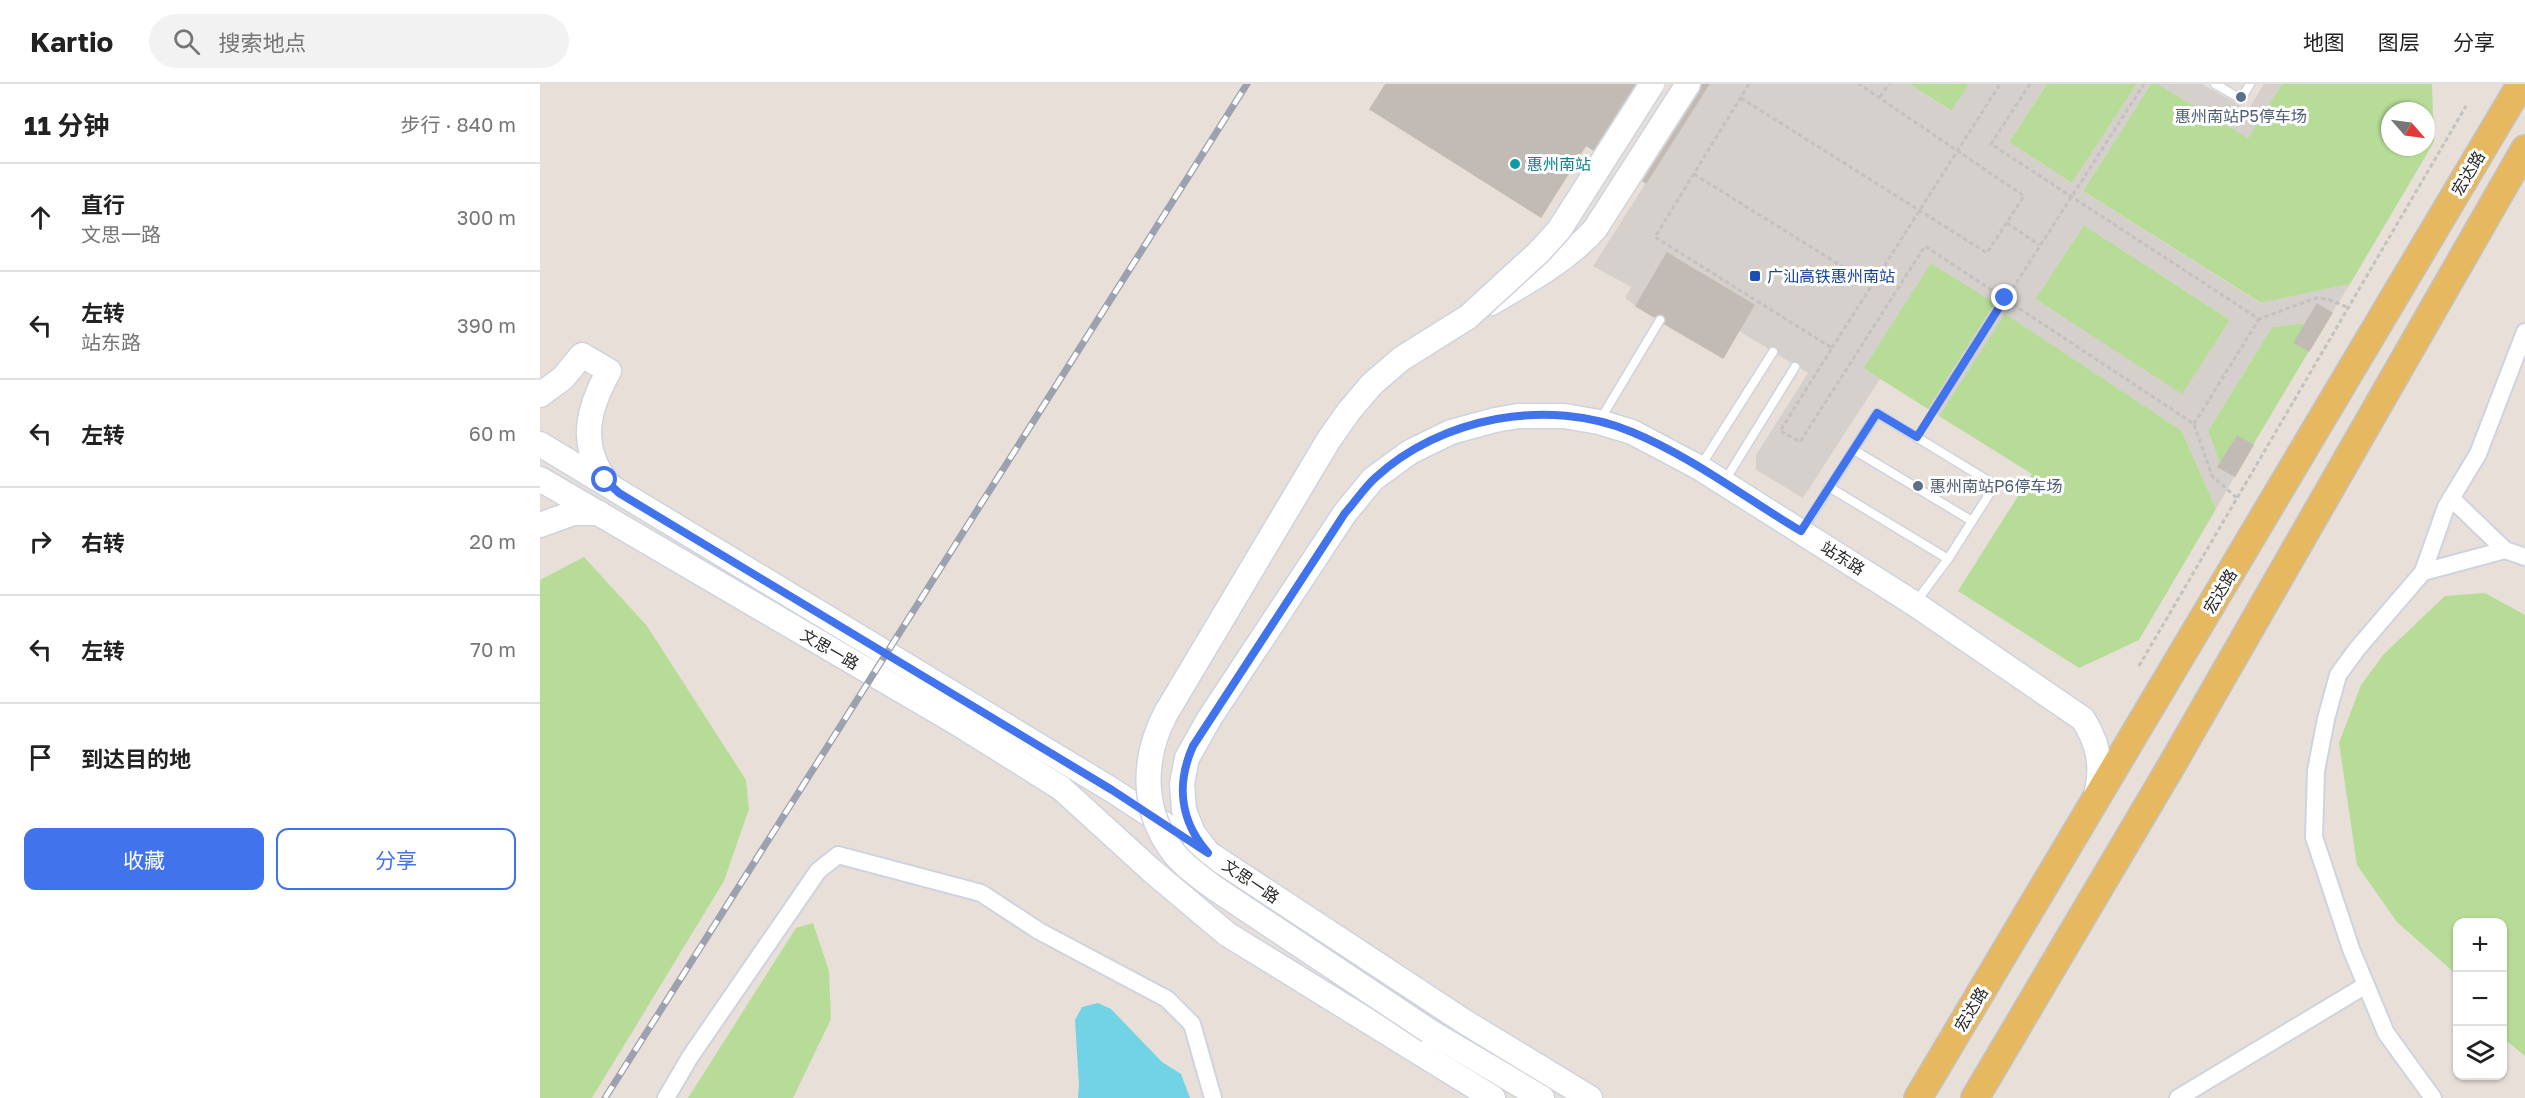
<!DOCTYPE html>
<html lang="zh">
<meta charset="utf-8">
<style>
:root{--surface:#fff;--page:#f2f2f2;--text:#222;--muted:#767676;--line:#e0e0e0;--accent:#4173ed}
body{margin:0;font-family:"Golos Text","Noto Sans SC",sans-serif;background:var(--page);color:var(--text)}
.controls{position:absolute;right:18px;bottom:18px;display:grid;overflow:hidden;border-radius:12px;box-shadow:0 2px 4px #0004}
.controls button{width:54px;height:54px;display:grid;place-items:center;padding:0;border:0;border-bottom:2px solid var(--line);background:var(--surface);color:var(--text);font:30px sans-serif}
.compass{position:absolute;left:1841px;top:18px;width:54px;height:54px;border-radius:50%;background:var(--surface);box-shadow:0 2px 4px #0004;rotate:118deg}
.stop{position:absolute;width:18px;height:18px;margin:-14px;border:4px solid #4173ed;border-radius:50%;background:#fff}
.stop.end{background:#4173ed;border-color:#fff;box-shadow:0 2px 6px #0008}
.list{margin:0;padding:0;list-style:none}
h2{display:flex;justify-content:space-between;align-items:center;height:78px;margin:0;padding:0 24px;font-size:26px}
h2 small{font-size:20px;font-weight:400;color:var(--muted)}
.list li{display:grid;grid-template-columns:39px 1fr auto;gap:18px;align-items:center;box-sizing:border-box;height:108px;padding:0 24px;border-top:2px solid var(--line)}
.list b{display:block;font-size:22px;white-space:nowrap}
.list p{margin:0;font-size:20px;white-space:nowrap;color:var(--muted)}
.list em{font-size:20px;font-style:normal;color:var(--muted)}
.actions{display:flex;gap:12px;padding:18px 24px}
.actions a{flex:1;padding:14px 0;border:2px solid var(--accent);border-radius:12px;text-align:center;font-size:21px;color:var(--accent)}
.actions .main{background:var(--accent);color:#fff}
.icon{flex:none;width:33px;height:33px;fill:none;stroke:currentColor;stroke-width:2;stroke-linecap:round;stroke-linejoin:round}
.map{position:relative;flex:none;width:1985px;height:1014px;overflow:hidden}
header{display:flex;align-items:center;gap:36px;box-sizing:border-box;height:84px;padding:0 30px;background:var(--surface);border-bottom:2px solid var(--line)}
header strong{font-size:28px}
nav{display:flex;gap:33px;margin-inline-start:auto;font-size:21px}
.search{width:420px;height:54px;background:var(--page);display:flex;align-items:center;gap:15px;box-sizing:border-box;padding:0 21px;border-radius:33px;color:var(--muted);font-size:22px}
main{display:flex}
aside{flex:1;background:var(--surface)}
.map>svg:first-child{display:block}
.green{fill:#b6dc97;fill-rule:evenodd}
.plaza{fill:#d5d0cb;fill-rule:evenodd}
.water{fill:#71d3e5}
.building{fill:#c1bab5;stroke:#c3bcb3;stroke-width:1.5}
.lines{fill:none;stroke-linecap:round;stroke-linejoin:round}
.lane-casing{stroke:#ced3df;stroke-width:11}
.street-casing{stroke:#ced3df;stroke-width:20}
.secondary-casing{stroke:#ced3df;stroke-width:27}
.primary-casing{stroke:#c2c2c2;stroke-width:30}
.path{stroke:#c2c2c2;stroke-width:3;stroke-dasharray:4.5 3;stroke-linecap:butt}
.lane{stroke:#fff;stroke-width:8}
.street{stroke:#fff;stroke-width:16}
.secondary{stroke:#fff;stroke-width:24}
.primary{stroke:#e6b860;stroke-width:27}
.rail-casing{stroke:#9ca1b0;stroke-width:7}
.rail{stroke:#fff;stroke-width:4.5;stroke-dasharray:14;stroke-linecap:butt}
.secondary-bridge-casing{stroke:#ced3df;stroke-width:27;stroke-linecap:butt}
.secondary-bridge{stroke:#fff;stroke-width:24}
.route{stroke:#4173ed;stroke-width:8}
.service-dot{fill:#5c6f8a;stroke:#fff;stroke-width:2}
.culture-dot{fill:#0f9aa8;stroke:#fff;stroke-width:2}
.transit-dot{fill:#1a4fb4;stroke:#fff;stroke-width:2}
.labels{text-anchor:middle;stroke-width:6;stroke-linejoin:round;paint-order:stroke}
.service-label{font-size:16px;fill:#4e5e75;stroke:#fff}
.culture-label{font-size:16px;fill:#0d838f;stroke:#fff;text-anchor:start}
.street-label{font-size:16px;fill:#262626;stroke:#fff}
.transit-label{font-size:16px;fill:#164399;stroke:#fff;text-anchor:start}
</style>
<header>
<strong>Kartio</strong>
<div class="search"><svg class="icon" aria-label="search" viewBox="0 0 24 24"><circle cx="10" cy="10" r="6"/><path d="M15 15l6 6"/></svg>搜索地点</div>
<nav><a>地图</a><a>图层</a><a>分享</a></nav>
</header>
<main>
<aside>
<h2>11 分钟<small>步行 · 840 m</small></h2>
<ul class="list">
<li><svg class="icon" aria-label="ahead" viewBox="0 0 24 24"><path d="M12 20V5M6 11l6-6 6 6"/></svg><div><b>直行</b><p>文思一路</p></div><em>300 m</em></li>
<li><svg class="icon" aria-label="left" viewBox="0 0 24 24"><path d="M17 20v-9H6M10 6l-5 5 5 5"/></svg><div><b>左转</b><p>站东路</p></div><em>390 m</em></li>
<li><svg class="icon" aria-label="left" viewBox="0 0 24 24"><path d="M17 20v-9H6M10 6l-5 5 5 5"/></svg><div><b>左转</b></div><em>60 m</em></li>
<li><svg class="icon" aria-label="right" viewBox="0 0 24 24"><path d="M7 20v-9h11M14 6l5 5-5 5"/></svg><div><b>右转</b></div><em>20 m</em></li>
<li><svg class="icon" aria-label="left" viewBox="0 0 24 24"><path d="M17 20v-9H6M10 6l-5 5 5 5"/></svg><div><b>左转</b></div><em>70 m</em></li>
<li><svg class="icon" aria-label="arrive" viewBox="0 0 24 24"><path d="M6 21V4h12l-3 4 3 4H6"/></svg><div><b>到达目的地</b></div></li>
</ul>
<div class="actions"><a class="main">收藏</a><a>分享</a></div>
</aside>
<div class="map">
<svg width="1985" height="1014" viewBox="0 0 1985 1014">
<rect width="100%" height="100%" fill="#e8e0d8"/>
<g class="green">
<polygon points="1369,0 1429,0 1412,27"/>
<polygon points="1507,0 1597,0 1532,99 1469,58"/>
<path d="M1611,0H1618L1708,54L1742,0H1892L1894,58L1810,200L1721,219L1543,107ZM1850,27H1886V63H1850Z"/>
<polygon points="1544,141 1690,236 1642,311 1495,215"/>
<polygon points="1391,179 1455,219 1388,325 1323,284"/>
<polygon points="1465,229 1642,347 1676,425 1599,556 1539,584 1418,507 1492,390 1399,332"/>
<polygon points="1766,239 1754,259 1769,267 1713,361 1696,352 1680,380 1668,347 1732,243"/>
<polygon points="44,473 107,542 206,696 209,725 184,797 52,1014 0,1014 0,496"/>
<polygon points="1945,509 1985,531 1985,972 1963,954 1962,838 1918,838 1917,891 1857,838 1817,781 1799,659 1821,601 1844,570 1905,512"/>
<polygon points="273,839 289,887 291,935 253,1014 148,1014 256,844"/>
</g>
<g class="plaza">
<path d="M1169,0H1369L1411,27L1429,0H1507L1469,58L1532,99L1597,0H1611L1543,107L1720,219L1810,200L1792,229L1777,220L1766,239L1732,243L1668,347L1680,380L1679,383L1695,392L1676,425L1642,347L1465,230L1399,332L1388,325L1455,219L1391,179L1324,284L1340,295L1263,414L1216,386V371L1268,289L1199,247L1214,221L1128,169L1096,222L1085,214L1091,203L1053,182ZM1544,141L1690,236L1642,310L1496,215Z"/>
<polygon points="1618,0 1662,0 1708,26 1724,0 1742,0 1708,54"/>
</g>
<polygon class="water" points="558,919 571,925 622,978 641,990 650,1014 538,1014 539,1001 535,936 542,923"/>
<g class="building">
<polygon points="846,0 1095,0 1053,66 1046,61 1001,133 830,25"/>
<polygon points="1162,0 1169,0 1106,99 1103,97 1160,8"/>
<polygon points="1127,169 1214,221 1183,274 1125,240 1124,231 1120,230 1114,233 1096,222"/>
<polygon points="1777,220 1792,229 1769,267 1754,259"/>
<polygon points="1697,352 1713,361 1695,392 1678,383"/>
</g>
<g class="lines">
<g class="lane-casing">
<g id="lane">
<polyline points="1675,0 1701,15 1710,0"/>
<polyline points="1060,336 1120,236"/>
<polyline points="1314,366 1432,437"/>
<polyline points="1160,383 1233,268"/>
<polyline points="1184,398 1255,283"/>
<polyline points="1289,403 1408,475"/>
<polyline points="1263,445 1337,329 1455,401 1408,475 1375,519"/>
</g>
</g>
<g class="street-casing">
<g id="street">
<polyline points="1911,414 1965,466 1985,473"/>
<polyline points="1883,488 1965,466"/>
<polyline points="126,1014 150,973 278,787 298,771 441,809 499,847 627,915 652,940 673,1014"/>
<polyline points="1638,1014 1826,901"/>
<polyline points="1893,1014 1846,949 1811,865 1774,753 1776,687 1786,635 1798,591 1817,565 1883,488 1906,423 1938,370 1985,248"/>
</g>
</g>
<g class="secondary-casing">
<g id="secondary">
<path d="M951,219C989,197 1026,177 1055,145L1148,0"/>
<path d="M0,311L23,294L42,271L69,287C47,326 38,363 69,401"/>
<polyline points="0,360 572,706 627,742"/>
<polyline points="0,395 422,642 521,704 611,786 687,850 953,1014"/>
<polyline points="0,441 33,429 59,429"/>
<polyline points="656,761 925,938 1050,1014"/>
<path d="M668,769L653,749L644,726L642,700L647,674L669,635L805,429L833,395L870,368L911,348L955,336L978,332H1024L1059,338L1092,348L1160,384L1375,520L1543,635C1559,660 1564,685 1555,714"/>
<polyline points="889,947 1002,1014"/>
</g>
</g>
<g class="primary-casing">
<g id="primary">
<polyline points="1378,1014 1981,0"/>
<polyline points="1435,1014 1633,679 1985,65"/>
</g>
</g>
<g class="path">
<polyline points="1209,0 1115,153 1292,264 1240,347 1260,358 1385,162 1654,340 1672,392 1698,415"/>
<polyline points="1490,0 1451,60 1719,235 1776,214 1788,215 1809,224"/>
<polyline points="1340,13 1349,0"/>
<polyline points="1201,14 1447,169 1484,112 1319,0"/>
<polyline points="1154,90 1332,201"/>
<polyline points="1467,139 1499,161"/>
<polyline points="1292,264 1460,0"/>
<polyline points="1654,340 1719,235"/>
<polyline points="1383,344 1604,0"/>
<polyline points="1599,582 1926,22"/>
</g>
<use href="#lane" class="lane"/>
<use href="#street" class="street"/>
<use href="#secondary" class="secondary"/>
<use href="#primary" class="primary"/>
<g class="rail-casing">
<polyline id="rail" points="65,1014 707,0"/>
</g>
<use href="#rail" class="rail"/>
<g class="secondary-bridge-casing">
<path id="secondary-bridge" d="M889,947L676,805C661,794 645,783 634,769C601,727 602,674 626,629L788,357L809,327L832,300L861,275L928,233L999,168L1019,146L1112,0"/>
</g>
<use href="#secondary-bridge" class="secondary-bridge"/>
</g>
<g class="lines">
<path class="route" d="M65,396L79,409L572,706L668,769C640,737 636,700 653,662L805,429C815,418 824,404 835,394C901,333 1008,313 1092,348C1152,373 1205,414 1261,447L1337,329L1377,353L1465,214"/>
</g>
<g class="service-dot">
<circle cx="1701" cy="13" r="6"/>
<circle cx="1378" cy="402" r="6"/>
</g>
<circle class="culture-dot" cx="975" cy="80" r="6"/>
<rect class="transit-dot" x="1209" y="186" width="12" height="12" rx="3"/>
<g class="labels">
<g class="service-label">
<text x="1701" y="38">惠州南站P5停车场</text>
<text x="1390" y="408" text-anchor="start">惠州南站P6停车场</text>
</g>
<g class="culture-label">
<text x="987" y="86">惠州南站</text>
</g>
<g class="street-label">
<text transform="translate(1928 89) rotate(-59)" y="6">宏达路</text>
<text transform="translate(1303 474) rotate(32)" y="6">站东路</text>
<text transform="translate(1680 507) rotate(-59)" y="6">宏达路</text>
<text transform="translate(290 565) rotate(30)" y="6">文思一路</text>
<text transform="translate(711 797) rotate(34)" y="6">文思一路</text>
<text transform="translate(1431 925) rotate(-59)" y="6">宏达路</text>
</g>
<g class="transit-label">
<text x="1227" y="198">广汕高铁惠州南站</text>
</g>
</g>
</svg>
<div class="controls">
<button>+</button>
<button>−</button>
<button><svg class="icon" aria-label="layers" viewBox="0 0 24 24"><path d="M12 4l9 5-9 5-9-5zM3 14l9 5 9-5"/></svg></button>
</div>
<svg class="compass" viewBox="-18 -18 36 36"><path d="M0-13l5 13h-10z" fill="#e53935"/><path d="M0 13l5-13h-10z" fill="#767676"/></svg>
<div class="stop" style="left:65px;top:396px"></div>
<div class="stop end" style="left:1465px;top:214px"></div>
</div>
</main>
